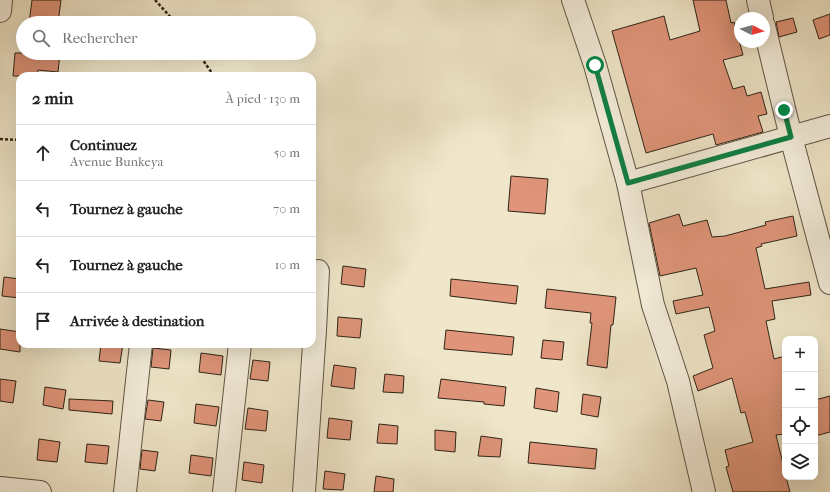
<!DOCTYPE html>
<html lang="fr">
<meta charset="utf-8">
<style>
:root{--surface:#fff;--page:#f2f2f2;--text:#222;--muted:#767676;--line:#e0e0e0}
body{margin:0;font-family:"IM FELL French Canon",serif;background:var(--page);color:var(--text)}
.controls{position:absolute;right:12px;bottom:12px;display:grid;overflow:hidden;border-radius:8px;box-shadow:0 4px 16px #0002}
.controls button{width:36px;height:36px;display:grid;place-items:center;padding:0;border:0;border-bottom:1px solid var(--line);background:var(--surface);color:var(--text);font:20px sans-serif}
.compass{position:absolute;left:734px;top:12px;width:36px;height:36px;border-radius:50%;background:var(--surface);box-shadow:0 4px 16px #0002;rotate:96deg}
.stop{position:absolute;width:12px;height:12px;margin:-9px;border:3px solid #0b8043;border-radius:50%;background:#fff}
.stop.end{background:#0b8043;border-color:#fff;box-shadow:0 1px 4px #0008}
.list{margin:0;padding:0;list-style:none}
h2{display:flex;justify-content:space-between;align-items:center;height:52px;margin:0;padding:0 16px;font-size:17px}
h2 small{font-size:13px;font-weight:400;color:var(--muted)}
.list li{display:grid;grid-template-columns:26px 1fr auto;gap:12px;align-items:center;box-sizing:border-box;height:56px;padding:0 16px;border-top:1px solid var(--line)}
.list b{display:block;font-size:15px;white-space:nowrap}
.list p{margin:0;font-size:13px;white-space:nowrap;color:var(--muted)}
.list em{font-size:13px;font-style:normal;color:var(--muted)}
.icon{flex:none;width:22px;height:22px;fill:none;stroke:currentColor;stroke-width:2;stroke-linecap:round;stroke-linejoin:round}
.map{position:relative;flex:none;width:830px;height:492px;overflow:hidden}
.search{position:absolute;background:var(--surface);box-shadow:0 4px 16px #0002;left:16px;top:16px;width:300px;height:44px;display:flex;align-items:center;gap:10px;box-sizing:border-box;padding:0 14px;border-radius:22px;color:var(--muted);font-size:15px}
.panel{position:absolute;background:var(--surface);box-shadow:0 4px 16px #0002;left:16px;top:72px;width:300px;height:276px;border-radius:12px}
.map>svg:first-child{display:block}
.building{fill:#e0957a;stroke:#2f2317}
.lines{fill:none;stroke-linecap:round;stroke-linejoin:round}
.minor-casing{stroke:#5f5444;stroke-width:24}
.path{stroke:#2f2317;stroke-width:2.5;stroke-dasharray:3 2;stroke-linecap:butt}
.minor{stroke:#f5efdd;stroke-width:22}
.route{stroke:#0b8043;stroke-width:5}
</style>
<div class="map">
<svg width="830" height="492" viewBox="0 0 830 492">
<rect width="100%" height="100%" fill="#f0e7ca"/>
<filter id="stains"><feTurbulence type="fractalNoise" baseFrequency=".005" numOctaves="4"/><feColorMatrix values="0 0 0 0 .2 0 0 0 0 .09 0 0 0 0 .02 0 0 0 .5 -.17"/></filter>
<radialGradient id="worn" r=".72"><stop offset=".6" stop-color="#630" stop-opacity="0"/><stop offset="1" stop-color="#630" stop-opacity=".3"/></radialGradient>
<g class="building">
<polygon points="32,0 61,0 58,23 29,23"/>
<polygon points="693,0 726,0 731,23 734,22 743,55 723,60 733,89 744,86 747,96 761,92 767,114 758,116 763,132 716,145 713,134 646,153 612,31 664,16 670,40 700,31"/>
<polygon points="830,14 830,35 819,39 813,20"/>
<polygon points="793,18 797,32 779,37 776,22"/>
<polygon points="15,53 60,53 58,72 38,70 37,76 13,76"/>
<polygon points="511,176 548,179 545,214 508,211"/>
<polygon points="679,214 683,226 707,220 712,237 725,236 766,225 765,222 793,216 797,236 761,244 762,246 756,248 765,289 809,282 811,295 772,301 775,319 766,321 774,359 785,356 785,414 782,415 785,434 776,435 785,472 785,477 786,477 790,492 733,492 726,467 729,466 725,450 753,442 745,412 741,413 732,378 698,391 693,376 713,368 704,335 715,331 709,307 676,314 673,301 703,295 696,268 660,276 649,223"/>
<polygon points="343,266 366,269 364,287 341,284"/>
<polygon points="4,277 20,279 20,298 2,296"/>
<polygon points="451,279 518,286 516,304 450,296"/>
<polygon points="547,289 616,297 613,325 611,325 607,368 587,365 592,323 590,323 591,313 545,308"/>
<polygon points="338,317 362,319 360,338 337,336"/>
<polygon points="0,329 20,332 20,352 0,349"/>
<polygon points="446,330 514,337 512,355 444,349"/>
<polygon points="543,340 564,342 562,360 541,358"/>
<polygon points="101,344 123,344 120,363 99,361"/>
<polygon points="153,348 171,350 169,369 151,367"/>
<polygon points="201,353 223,356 221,375 199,372"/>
<polygon points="253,360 270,362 268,381 250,379"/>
<polygon points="334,365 356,368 354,389 331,386"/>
<polygon points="385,374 404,376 403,393 383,392"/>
<polygon points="0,379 16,381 13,403 0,401"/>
<polygon points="441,379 506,387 504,406 484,404 484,402 438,398"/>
<polygon points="45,387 66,390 63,409 43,405"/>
<polygon points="536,388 559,392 557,412 534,408"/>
<polygon points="583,394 601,397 598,417 581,414"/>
<polygon points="830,396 830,432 815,436 815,400"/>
<polygon points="69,399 113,401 112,414 69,410"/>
<polygon points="148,400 164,402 161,421 145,419"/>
<polygon points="196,404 219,407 216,426 194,423"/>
<polygon points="248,408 268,411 266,431 245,429"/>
<polygon points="329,418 352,421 350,440 327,438"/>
<polygon points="379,424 398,426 397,444 377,443"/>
<polygon points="435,430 456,432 455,452 435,450"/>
<polygon points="481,436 502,439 500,457 478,456"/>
<polygon points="39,439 60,442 57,462 37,460"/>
<polygon points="530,442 597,449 595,469 528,463"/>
<polygon points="87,444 109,446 107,464 85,462"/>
<polygon points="142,450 158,452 155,471 140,469"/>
<polygon points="191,455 213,458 211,476 189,473"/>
<polygon points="244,462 264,465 262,483 242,480"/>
<polygon points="325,471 345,474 343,490 323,489"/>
<polygon points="376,476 394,479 393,492 374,492"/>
</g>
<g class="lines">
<g class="minor-casing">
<g id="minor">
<polyline points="573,0 595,65 628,183 653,305 678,381 704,492"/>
<polyline points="758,0 762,18"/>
<polyline points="0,11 1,0"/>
<polyline points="764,26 791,137 830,283"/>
<polyline points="628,183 830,126"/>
<polyline points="0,488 40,492"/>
<polyline points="125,492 141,344"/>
<polyline points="224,492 240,344"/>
<polyline points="304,492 315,330 318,271"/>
</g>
</g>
<g class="path">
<polyline points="155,0 176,23"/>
<polyline points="198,53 214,76"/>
<polyline points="0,139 20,140"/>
<polyline points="312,230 315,253"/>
</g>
<use href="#minor" class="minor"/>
</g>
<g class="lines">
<polyline class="route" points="595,65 628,183 791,137 784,110"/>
</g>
<rect width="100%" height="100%" filter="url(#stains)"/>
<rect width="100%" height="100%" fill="url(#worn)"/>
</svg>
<div class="controls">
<button>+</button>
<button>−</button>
<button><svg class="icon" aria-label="locate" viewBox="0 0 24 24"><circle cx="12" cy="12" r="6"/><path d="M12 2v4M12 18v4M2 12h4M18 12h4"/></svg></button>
<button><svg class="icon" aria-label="layers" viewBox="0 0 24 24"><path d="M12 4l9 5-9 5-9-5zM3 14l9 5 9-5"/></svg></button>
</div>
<svg class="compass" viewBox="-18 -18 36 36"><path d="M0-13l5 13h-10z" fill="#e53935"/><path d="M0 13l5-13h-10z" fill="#767676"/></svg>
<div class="stop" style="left:595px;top:65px"></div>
<div class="stop end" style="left:784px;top:110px"></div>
<div class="search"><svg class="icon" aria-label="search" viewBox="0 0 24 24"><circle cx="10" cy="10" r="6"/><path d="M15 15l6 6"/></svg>Rechercher</div>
<section class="panel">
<h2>2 min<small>À pied · 130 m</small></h2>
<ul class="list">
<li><svg class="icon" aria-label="ahead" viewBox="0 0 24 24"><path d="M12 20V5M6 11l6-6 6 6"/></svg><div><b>Continuez</b><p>Avenue Bunkeya</p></div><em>50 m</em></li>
<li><svg class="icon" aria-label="left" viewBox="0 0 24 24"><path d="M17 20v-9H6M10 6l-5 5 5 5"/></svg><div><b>Tournez à gauche</b></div><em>70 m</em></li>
<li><svg class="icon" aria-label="left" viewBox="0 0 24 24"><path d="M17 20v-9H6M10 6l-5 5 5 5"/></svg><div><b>Tournez à gauche</b></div><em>10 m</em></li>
<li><svg class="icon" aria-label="arrive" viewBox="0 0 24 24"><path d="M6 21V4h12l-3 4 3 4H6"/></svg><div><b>Arrivée à destination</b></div></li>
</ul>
</section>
</div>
